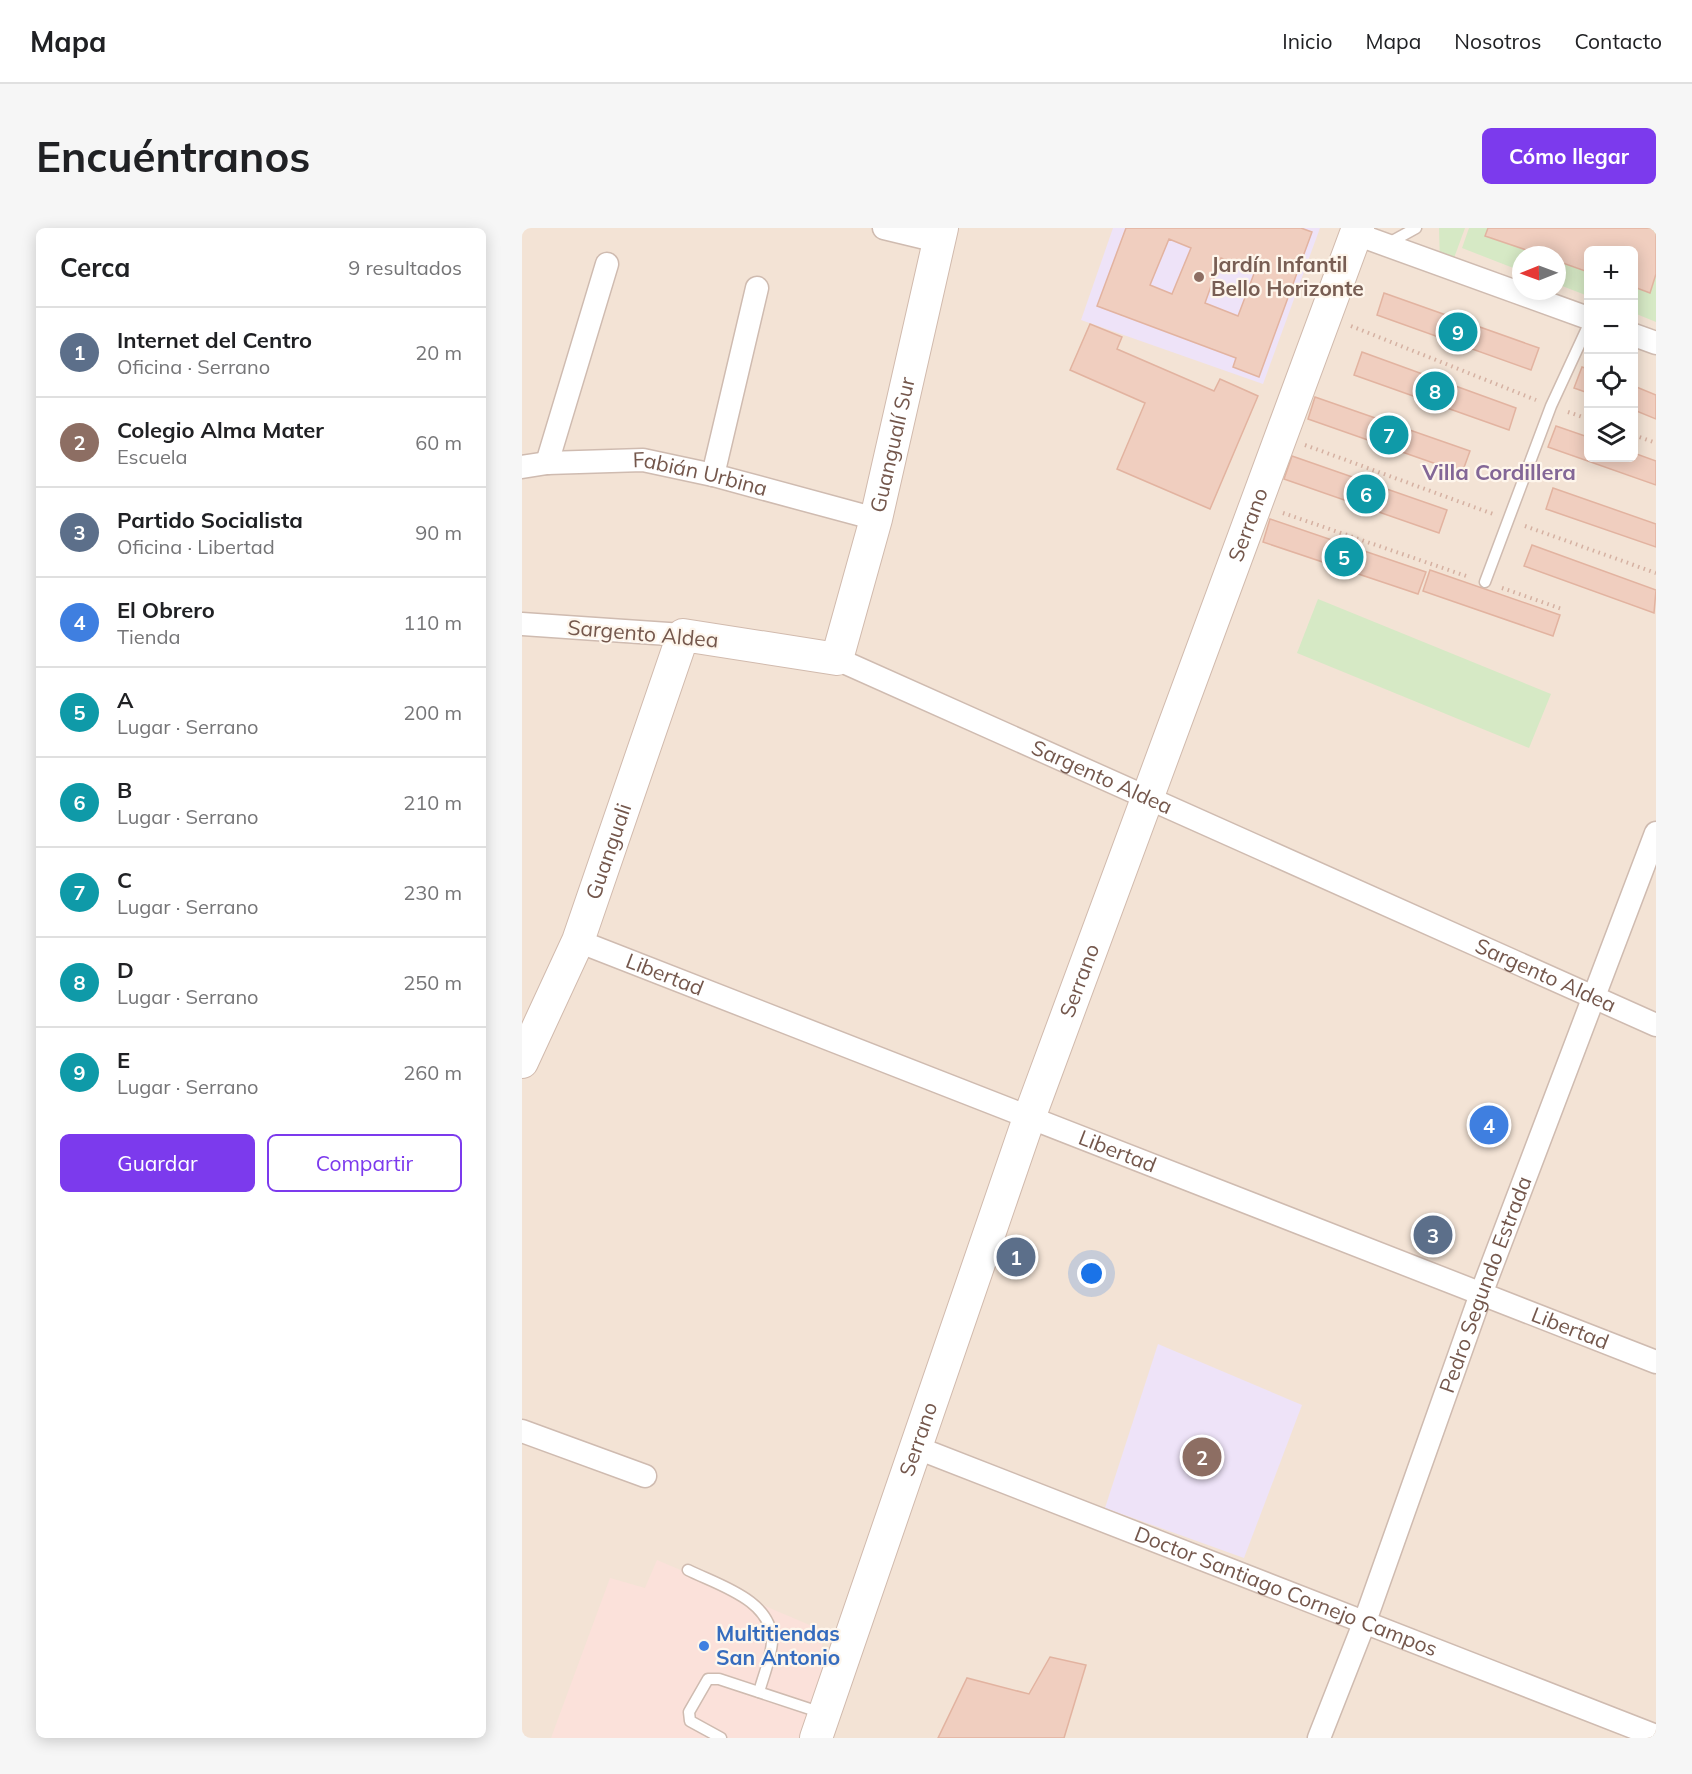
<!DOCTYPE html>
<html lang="es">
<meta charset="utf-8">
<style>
:root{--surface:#fff;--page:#f6f6f6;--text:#202124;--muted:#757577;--line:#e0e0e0;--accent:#7c3aed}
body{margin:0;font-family:Mulish,sans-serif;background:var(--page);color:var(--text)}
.controls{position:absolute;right:18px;top:18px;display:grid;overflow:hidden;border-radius:9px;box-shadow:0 3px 15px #0003}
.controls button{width:54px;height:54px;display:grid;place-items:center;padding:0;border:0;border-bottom:2px solid var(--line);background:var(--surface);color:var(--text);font:30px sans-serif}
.compass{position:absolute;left:990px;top:18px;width:54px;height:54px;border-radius:50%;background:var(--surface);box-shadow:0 3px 15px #0003;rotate:269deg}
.you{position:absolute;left:570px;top:1046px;width:21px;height:21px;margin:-15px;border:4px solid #fff;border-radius:50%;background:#1a73e8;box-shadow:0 0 0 9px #1a73e833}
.badge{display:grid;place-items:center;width:39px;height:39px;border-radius:50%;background:var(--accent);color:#fff;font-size:20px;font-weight:700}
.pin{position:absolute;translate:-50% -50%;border:3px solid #fff;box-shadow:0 2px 6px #0006}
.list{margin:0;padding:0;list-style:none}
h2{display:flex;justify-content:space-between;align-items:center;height:78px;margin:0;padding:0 24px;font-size:26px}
h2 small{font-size:20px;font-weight:400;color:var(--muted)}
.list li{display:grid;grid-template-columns:39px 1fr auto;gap:18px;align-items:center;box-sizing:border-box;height:90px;padding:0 24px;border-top:2px solid var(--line)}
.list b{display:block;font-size:22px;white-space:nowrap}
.list p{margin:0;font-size:20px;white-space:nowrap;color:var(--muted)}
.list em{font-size:20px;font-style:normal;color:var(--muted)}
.actions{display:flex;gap:12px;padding:18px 24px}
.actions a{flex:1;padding:14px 0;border:2px solid var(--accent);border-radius:9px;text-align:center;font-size:21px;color:var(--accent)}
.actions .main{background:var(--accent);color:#fff}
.icon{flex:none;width:33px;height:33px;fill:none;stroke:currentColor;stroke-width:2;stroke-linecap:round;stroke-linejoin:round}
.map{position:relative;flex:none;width:1134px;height:1510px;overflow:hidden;border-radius:9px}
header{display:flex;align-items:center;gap:36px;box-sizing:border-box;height:84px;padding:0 30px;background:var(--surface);border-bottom:2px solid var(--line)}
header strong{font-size:28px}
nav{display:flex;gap:33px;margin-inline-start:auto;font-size:21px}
.intro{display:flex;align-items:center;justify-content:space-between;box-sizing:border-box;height:144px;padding:0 36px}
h1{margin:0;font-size:42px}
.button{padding:15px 27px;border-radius:9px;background:var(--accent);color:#fff;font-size:21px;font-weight:700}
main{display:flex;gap:36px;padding:0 36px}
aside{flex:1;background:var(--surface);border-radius:9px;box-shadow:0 3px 15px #0003}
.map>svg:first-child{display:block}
.residential{fill:#f3e3d5;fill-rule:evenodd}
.commercial{fill:#fbe1da}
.education{fill:#eee3f8}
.green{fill:#d6e9c5}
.building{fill:#f0cebf;stroke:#e2b3a0;stroke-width:1.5;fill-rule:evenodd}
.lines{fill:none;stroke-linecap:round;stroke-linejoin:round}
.lane-casing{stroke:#cfbbb0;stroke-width:13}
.street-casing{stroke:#cfbbb0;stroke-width:25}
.secondary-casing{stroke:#d1baad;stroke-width:34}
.path{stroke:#d5b1a2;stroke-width:4;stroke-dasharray:1.5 4.5;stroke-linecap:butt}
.lane{stroke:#fff;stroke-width:10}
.street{stroke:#fff;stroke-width:22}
.secondary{stroke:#fff;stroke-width:32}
.education-dot{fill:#8d6e63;stroke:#fef6ec;stroke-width:2}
.shop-dot{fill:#3f7fe0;stroke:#fef6ec;stroke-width:2}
.labels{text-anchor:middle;stroke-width:4.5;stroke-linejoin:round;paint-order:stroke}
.education-label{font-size:21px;font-weight:bold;fill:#785e54;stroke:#fef6ec;text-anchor:start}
.street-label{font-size:21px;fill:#74574c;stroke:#fef6ec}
.shop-label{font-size:21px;font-weight:bold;fill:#366cbe;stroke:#fef6ec;text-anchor:start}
.neighbourhood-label{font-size:22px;font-weight:bold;fill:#836797;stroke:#fef6ec}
</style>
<header>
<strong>Mapa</strong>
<nav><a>Inicio</a><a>Mapa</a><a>Nosotros</a><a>Contacto</a></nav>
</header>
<div class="intro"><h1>Encuéntranos</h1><a class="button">Cómo llegar</a></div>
<main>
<aside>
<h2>Cerca<small>9 resultados</small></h2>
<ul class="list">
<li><span class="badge" style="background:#5c6f8a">1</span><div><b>Internet del Centro</b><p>Oficina · Serrano</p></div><em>20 m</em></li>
<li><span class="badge" style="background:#8d6e63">2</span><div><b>Colegio Alma Mater</b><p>Escuela</p></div><em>60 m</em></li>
<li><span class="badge" style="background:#5c6f8a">3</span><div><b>Partido Socialista</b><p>Oficina · Libertad</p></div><em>90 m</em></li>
<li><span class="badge" style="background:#3f7fe0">4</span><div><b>El Obrero</b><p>Tienda</p></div><em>110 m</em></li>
<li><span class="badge" style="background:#0f9aa8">5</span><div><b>A</b><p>Lugar · Serrano</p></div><em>200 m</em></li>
<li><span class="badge" style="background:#0f9aa8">6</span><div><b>B</b><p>Lugar · Serrano</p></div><em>210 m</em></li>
<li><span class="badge" style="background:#0f9aa8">7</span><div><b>C</b><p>Lugar · Serrano</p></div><em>230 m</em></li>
<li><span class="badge" style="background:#0f9aa8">8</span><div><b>D</b><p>Lugar · Serrano</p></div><em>250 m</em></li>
<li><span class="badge" style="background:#0f9aa8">9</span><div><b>E</b><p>Lugar · Serrano</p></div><em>260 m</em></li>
</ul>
<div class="actions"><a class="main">Guardar</a><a>Compartir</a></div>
</aside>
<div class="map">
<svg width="1134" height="1510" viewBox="0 0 1134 1510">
<rect width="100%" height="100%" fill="#fbf1e6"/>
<path class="residential" d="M0,0H1134V1510H0ZM1066,22H1112V230H1066ZM999,27H1035V63H999Z"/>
<polygon class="commercial" points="135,1332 297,1401 304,1436 278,1510 29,1510 88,1350 123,1360"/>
<g class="education">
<polygon points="591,0 798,0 741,156 559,92"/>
<polygon points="636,1116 780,1177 722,1330 583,1280"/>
</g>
<g class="green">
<polygon points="917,0 943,0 932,30 918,36"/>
<polygon points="947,0 1134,0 1134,94 1112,85 1112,22 1066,22 1066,68 1035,56 1035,27 999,27 999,43 940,20"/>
<polygon points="796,371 1029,466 1007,520 775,425"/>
</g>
<g class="building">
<path d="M604,0H779L790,4L737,149L711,139L714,130L575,78ZM647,11L669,20L650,66L628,57ZM699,30L733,43L716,88L683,75Z"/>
<polygon points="966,0 1134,0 1134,46 1128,65 1112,59 1112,22 1066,22 1066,44 1035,33 1035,27 1019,27 963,8"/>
<polygon points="862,65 1017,120 1009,142 855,87"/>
<polygon points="568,96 600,109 595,121 692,163 698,151 736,168 688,281 595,241 623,175 548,142"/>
<polygon points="840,124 994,180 987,202 832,147"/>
<polygon points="1060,139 1066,141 1066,165 1052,160"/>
<polygon points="1112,158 1134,167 1134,191 1112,182"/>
<polygon points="793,169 948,223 940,245 786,191"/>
<polygon points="1034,198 1066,209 1066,230 1112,230 1112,225 1134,233 1134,257 1026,219"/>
<polygon points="770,228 925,282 917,305 762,251"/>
<polygon points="1031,260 1134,296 1134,319 1024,281"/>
<polygon points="748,291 904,344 896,366 741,314"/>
<polygon points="1010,317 1134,362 1132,385 1002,338"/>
<polygon points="908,342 1038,387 1031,408 901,363"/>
<polygon points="528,1429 564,1437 542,1510 416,1510 445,1450 507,1466"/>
</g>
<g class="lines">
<g class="lane-casing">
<g id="lane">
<polyline points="865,16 894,0"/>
<polyline points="963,354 1029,178 1066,98"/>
<path d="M166,1342C196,1357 251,1372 250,1414C249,1430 241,1449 237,1464"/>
<polyline points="199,1510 168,1493 167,1484 186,1451 197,1451 300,1485"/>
</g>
</g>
<g class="street-casing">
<g id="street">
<polyline points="362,0 416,13"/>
<polyline points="834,6 1066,90"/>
<polyline points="1112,107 1134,115"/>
<polyline points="25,235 85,36"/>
<path id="s1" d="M0,239L25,235L121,232L191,247L354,291"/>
<polyline points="191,247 235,60"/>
<polyline points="0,396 161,407"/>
<path id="s2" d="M315,431L1134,797"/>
<path id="s3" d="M56,713L1134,1134"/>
<polyline points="0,1203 123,1248"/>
<path id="s4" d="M393,1219L1134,1508"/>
<path id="s5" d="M797,1510L843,1393L959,1066L1134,605"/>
</g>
</g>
<g class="secondary-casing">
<g id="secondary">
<path id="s6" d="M0,834L56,713L161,407L315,431L354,291L420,0"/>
<path id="s7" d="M294,1510L507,890L836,0"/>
</g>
</g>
<g class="path">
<polyline points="829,98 1014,172"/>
<polyline points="1046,184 1066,191"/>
<polyline points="1112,207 1134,215"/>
<polyline points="783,217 971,286"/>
<polyline points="761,285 947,349"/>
<polyline points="1003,298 1134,345"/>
<polyline points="980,360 1040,381"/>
</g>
<use href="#lane" class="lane"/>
<use href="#street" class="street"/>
<use href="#secondary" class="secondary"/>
</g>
<circle class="education-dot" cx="677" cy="49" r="6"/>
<circle class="shop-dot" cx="182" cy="1418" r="6"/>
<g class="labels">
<g class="education-label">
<text x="689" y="44">Jardín Infantil<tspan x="689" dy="24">Bello Horizonte</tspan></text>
</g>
<g class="street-label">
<text dy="7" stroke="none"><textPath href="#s6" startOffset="834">Guangualí Sur</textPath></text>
<text dy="7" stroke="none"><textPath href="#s1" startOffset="180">Fabián Urbina</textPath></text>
<text dy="7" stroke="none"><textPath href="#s7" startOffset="1288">Serrano</textPath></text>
<text transform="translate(121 406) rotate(5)" y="7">Sargento Aldea</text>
<text dy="7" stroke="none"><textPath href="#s2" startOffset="290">Sargento Aldea</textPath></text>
<text dy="7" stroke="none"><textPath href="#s6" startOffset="228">Guanguali</textPath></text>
<text dy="7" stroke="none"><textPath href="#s3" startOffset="93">Libertad</textPath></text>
<text dy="7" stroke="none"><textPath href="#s2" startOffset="776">Sargento Aldea</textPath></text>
<text dy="7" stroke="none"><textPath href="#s7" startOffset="802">Serrano</textPath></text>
<text dy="7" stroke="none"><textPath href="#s3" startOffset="579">Libertad</textPath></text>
<text dy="7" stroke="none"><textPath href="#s5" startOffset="483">Pedro Segundo Estrada</textPath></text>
<text dy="7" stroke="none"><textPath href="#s3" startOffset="1065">Libertad</textPath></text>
<text dy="7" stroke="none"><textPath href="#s7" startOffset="316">Serrano</textPath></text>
<text dy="7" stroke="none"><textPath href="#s4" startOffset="398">Doctor Santiago Cornejo Campos</textPath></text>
</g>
<g class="shop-label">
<text x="194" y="1413">Multitiendas<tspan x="194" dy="24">San Antonio</tspan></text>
</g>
<g class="neighbourhood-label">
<text x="977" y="252">Villa Cordillera</text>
</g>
</g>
</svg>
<div class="controls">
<button>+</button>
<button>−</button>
<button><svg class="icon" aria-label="locate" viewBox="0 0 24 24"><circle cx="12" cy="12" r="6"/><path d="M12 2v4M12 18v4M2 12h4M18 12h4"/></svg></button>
<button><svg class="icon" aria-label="layers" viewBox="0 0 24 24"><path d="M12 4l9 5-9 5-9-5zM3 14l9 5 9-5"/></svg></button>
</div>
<svg class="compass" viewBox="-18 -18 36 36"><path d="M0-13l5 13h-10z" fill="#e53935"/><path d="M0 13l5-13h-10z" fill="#757577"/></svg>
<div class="you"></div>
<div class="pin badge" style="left:494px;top:1029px;background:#5c6f8a">1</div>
<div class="pin badge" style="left:680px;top:1229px;background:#8d6e63">2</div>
<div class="pin badge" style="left:911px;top:1007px;background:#5c6f8a">3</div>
<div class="pin badge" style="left:967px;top:897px;background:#3f7fe0">4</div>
<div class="pin badge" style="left:822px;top:329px;background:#0f9aa8">5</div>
<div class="pin badge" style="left:844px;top:266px;background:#0f9aa8">6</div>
<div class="pin badge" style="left:867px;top:207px;background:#0f9aa8">7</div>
<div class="pin badge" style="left:913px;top:163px;background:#0f9aa8">8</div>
<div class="pin badge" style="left:936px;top:104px;background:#0f9aa8">9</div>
</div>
</main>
